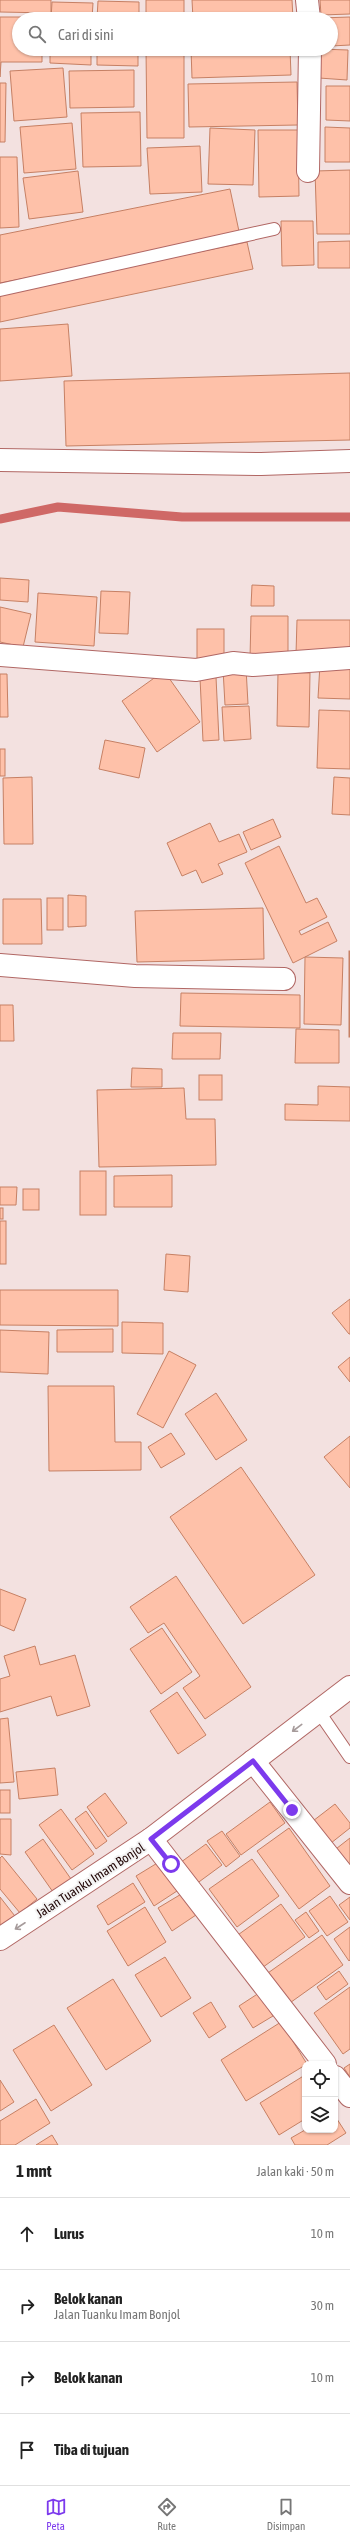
<!DOCTYPE html>
<html lang="id">
<meta charset="utf-8">
<style>
:root{--surface:#fff;--page:#f2f2f2;--text:#222;--muted:#767676;--line:#e0e0e0;--accent:#7c3aed}
body{margin:0;font-family:"Asap Condensed",sans-serif;background:var(--page);color:var(--text)}
.controls{position:absolute;right:12px;bottom:12px;display:grid;overflow:hidden;border-radius:8px;box-shadow:0 1px 3px #0004}
.controls button{width:36px;height:36px;display:grid;place-items:center;padding:0;border:0;border-bottom:1px solid var(--line);background:var(--surface);color:var(--text);font:20px sans-serif}
.stop{position:absolute;width:12px;height:12px;margin:-9px;border:3px solid #7c3aed;border-radius:50%;background:#fff}
.stop.end{background:#7c3aed;border-color:#fff;box-shadow:0 1px 4px #0008}
.list{margin:0;padding:0;list-style:none}
h2{display:flex;justify-content:space-between;align-items:center;height:52px;margin:0;padding:0 16px;font-size:17px}
h2 small{font-size:13px;font-weight:400;color:var(--muted)}
.list li{display:grid;grid-template-columns:26px 1fr auto;gap:12px;align-items:center;box-sizing:border-box;height:72px;padding:0 16px;border-top:1px solid var(--line)}
.list b{display:block;font-size:15px;white-space:nowrap}
.list p{margin:0;font-size:13px;white-space:nowrap;color:var(--muted)}
.list em{font-size:13px;font-style:normal;color:var(--muted)}
.icon{flex:none;width:22px;height:22px;fill:none;stroke:currentColor;stroke-width:2;stroke-linecap:round;stroke-linejoin:round}
.map{position:relative;flex:none;width:350px;height:2145px;overflow:hidden}
.search{position:absolute;background:var(--surface);box-shadow:0 1px 3px #0004;left:12px;right:12px;top:12px;height:44px;display:flex;align-items:center;gap:10px;box-sizing:border-box;padding:0 14px;border-radius:22px;color:var(--muted);font-size:15px}
.sheet{height:340px;background:var(--surface)}
nav{display:flex;justify-content:space-around;align-items:center;box-sizing:border-box;height:56px;border-top:1px solid var(--line);background:var(--surface);font-size:11px;color:var(--muted)}
nav a{display:grid;justify-items:center;gap:2px}
nav .on{color:var(--accent)}
.map>svg:first-child{display:block}
.lines{fill:none;stroke-linecap:round;stroke-linejoin:round}
.stream{stroke:#cf6866;stroke-width:9}
.building{fill:#fec1a9;stroke:#c68064}
.lane-casing{stroke:#b16764;stroke-width:14}
.street-casing{stroke:#b16764;stroke-width:24}
.primary-casing{stroke:#b16764;stroke-width:24}
.lane{stroke:#fff;stroke-width:12}
.street{stroke:#fff;stroke-width:22}
.primary{stroke:#fff;stroke-width:22}
.oneway{stroke:#a69b9b}
.route{stroke:#7c3aed;stroke-width:5}
.labels{text-anchor:middle;stroke-width:4;stroke-linejoin:round;paint-order:stroke}
.street-label{font-size:13px;fill:#200505;stroke:#f3f3f3}
</style>
<div class="map">
<svg width="350" height="2145" viewBox="0 0 350 2145">
<rect width="100%" height="100%" fill="#f3e1e0"/>
<g class="lines">
<polyline class="stream" points="0,519 58,507 182,517 350,517"/>
</g>
<g class="building">
<polygon points="0,0 51,0 51,13 0,12"/>
<rect x="146" y="0" width="38" height="19"/>
<polygon points="192,0 292,0 293,19 193,19"/>
<polygon points="320,0 350,0 350,14 321,15"/>
<polygon points="98,1 139,2 139,19 97,19"/>
<polygon points="52,2 93,3 92,19 51,19"/>
<polygon points="0,17 42,17 19,19 19,49 42,49 42,62 1,62 0,77"/>
<polygon points="350,17 350,45 331,46 331,19 320,18"/>
<polygon points="50,49 91,49 91,65 50,63"/>
<polygon points="97,49 138,49 138,66 97,65"/>
<polygon points="146,49 184,49 184,138 147,138"/>
<polygon points="191,49 290,49 291,75 192,78"/>
<polygon points="320,49 348,50 347,80 319,78"/>
<polygon points="63,68 67,117 14,121 10,71"/>
<polygon points="134,70 134,107 70,108 69,71"/>
<polygon points="297,82 298,125 189,127 188,84"/>
<polygon points="0,83 6,83 5,142 0,142"/>
<polygon points="326,86 350,86 350,121 326,120"/>
<polygon points="140,112 141,166 83,167 81,113"/>
<polygon points="72,123 76,169 24,173 20,127"/>
<polygon points="325,127 350,128 350,162 325,162"/>
<polygon points="210,128 255,130 253,185 208,184"/>
<polygon points="258,130 298,130 299,196 259,197"/>
<polygon points="200,146 202,192 150,194 147,148"/>
<polygon points="0,157 17,157 19,227 0,228"/>
<polygon points="350,170 350,234 317,234 315,171"/>
<polygon points="78,171 83,212 29,219 23,178"/>
<polygon points="230,189 240,236 0,283 0,235"/>
<polygon points="281,221 313,221 314,265 282,266"/>
<polygon points="350,241 350,268 318,268 318,242"/>
<polygon points="247,242 253,269 0,322 0,293"/>
<polygon points="68,324 72,376 0,381 0,329"/>
<polygon points="350,373 350,440 66,446 64,381"/>
<polygon points="0,578 29,580 28,602 0,600"/>
<polygon points="252,585 274,586 274,606 251,606"/>
<polygon points="101,591 130,592 128,634 99,633"/>
<polygon points="38,593 97,597 94,646 35,642"/>
<polygon points="0,607 31,614 23,647 0,642"/>
<polygon points="251,616 288,616 288,659 250,658"/>
<polygon points="297,620 350,620 350,654 296,654"/>
<rect x="197" y="629" width="27" height="34"/>
<polygon points="320,664 350,665 350,699 318,698"/>
<polygon points="246,668 248,704 225,705 223,669"/>
<polygon points="164,671 200,722 157,752 122,701"/>
<polygon points="278,672 310,673 309,727 277,726"/>
<polygon points="0,674 7,674 8,717 0,717"/>
<polygon points="216,677 219,740 203,741 200,678"/>
<polygon points="249,706 251,739 224,741 222,707"/>
<polygon points="319,710 350,711 350,769 317,768"/>
<polygon points="105,740 145,748 139,778 99,769"/>
<rect x="0" y="749" width="5" height="27"/>
<polygon points="32,777 33,844 4,844 3,778"/>
<polygon points="334,777 350,778 350,815 332,814"/>
<polygon points="273,819 281,837 251,850 243,832"/>
<polygon points="210,823 219,842 239,834 247,852 218,864 223,874 202,883 196,870 182,876 167,843"/>
<polygon points="279,846 306,903 317,898 327,917 299,931 301,935 328,922 337,941 293,963 245,863"/>
<polygon points="68,895 86,896 86,926 68,927"/>
<rect x="47" y="898" width="16" height="32"/>
<polygon points="3,899 41,899 42,944 3,944"/>
<polygon points="263,908 264,959 137,962 135,911"/>
<rect x="349" y="951" width="1" height="86"/>
<polygon points="305,957 343,958 341,1025 304,1024"/>
<polygon points="181,993 300,995 300,1028 180,1026"/>
<polygon points="0,1005 13,1005 14,1041 0,1041"/>
<polygon points="296,1029 339,1030 339,1063 295,1063"/>
<polygon points="173,1033 221,1033 220,1059 172,1059"/>
<polygon points="132,1068 162,1069 162,1087 131,1087"/>
<rect x="199" y="1075" width="23" height="25"/>
<polygon points="318,1086 350,1087 350,1121 285,1120 285,1104 318,1105"/>
<polygon points="184,1088 186,1119 215,1119 216,1165 99,1167 97,1090"/>
<rect x="80" y="1171" width="26" height="44"/>
<polygon points="172,1175 172,1207 114,1207 114,1176"/>
<polygon points="0,1187 17,1187 16,1205 0,1205"/>
<rect x="23" y="1189" width="16" height="21"/>
<rect x="0" y="1208" width="3" height="11"/>
<rect x="0" y="1221" width="6" height="43"/>
<polygon points="166,1254 190,1256 188,1292 164,1290"/>
<polygon points="0,1290 118,1290 118,1326 0,1325"/>
<polygon points="350,1299 350,1334 349,1334 332,1313"/>
<polygon points="122,1322 163,1323 163,1354 122,1353"/>
<polygon points="113,1329 113,1352 57,1352 57,1330"/>
<polygon points="0,1330 49,1332 48,1374 0,1372"/>
<polygon points="169,1351 196,1365 163,1428 137,1414"/>
<polygon points="350,1357 350,1382 338,1367"/>
<polygon points="48,1386 114,1386 115,1442 141,1442 141,1470 49,1471"/>
<polygon points="216,1393 247,1440 216,1460 185,1414"/>
<polygon points="171,1433 185,1454 161,1468 148,1447"/>
<polygon points="350,1436 350,1488 324,1457"/>
<polygon points="241,1467 315,1575 243,1624 170,1517"/>
<polygon points="176,1576 251,1687 205,1719 183,1688 200,1676 164,1623 148,1633 130,1607"/>
<polygon points="0,1589 26,1599 14,1631 0,1625"/>
<polygon points="162,1628 192,1672 161,1694 130,1649"/>
<polygon points="35,1646 40,1665 75,1655 90,1706 57,1716 51,1696 0,1712 0,1679 10,1676 4,1656"/>
<polygon points="177,1692 206,1735 178,1754 150,1711"/>
<polygon points="8,1718 14,1782 0,1783 0,1719"/>
<polygon points="55,1768 58,1795 19,1799 16,1772"/>
<rect x="0" y="1790" width="10" height="23"/>
<polygon points="105,1793 127,1823 108,1837 87,1807"/>
<polygon points="270,1802 285,1823 241,1855 226,1834"/>
<polygon points="335,1804 350,1823 350,1828 326,1847 309,1824"/>
<polygon points="61,1809 94,1854 72,1870 39,1825"/>
<polygon points="86,1811 107,1841 96,1849 75,1819"/>
<polygon points="0,1819 11,1819 11,1855 0,1854"/>
<polygon points="289,1828 330,1886 299,1909 257,1851"/>
<polygon points="222,1831 240,1856 226,1867 207,1841"/>
<polygon points="350,1838 350,1875 332,1852"/>
<polygon points="43,1839 71,1879 53,1892 25,1852"/>
<polygon points="206,1844 222,1865 192,1887 177,1865"/>
<polygon points="2,1856 37,1899 20,1913 0,1889 0,1858"/>
<polygon points="252,1859 279,1896 237,1927 209,1889"/>
<polygon points="159,1862 177,1891 154,1906 136,1876"/>
<polygon points="133,1883 145,1902 108,1925 97,1906"/>
<polygon points="183,1893 196,1915 172,1931 158,1908"/>
<polygon points="330,1896 348,1922 327,1936 309,1911"/>
<polygon points="0,1897 18,1920 0,1934"/>
<polygon points="350,1897 350,1920 339,1905"/>
<polygon points="281,1904 305,1937 259,1970 235,1937"/>
<polygon points="145,1907 166,1942 128,1966 107,1931"/>
<polygon points="306,1912 319,1931 309,1938 295,1920"/>
<polygon points="350,1927 350,1960 349,1961 334,1939"/>
<polygon points="322,1935 343,1965 287,2005 265,1975"/>
<polygon points="165,1957 191,1998 161,2017 135,1975"/>
<polygon points="339,1971 348,1984 326,2000 317,1987"/>
<polygon points="113,1979 151,2041 106,2070 67,2008"/>
<polygon points="350,1987 350,2049 343,2054 314,2013"/>
<polygon points="259,1993 273,2016 253,2028 239,2006"/>
<polygon points="211,2002 226,2027 209,2038 193,2013"/>
<polygon points="281,2022 307,2064 246,2101 221,2060"/>
<polygon points="54,2025 92,2085 51,2111 13,2050"/>
<polygon points="350,2064 350,2077 344,2068"/>
<polygon points="305,2075 305,2119 279,2135 260,2103"/>
<polygon points="0,2080 14,2102 0,2111"/>
<polygon points="36,2099 50,2123 15,2145 0,2145 0,2121"/>
<polygon points="335,2116 346,2133 327,2145 295,2145 291,2138 305,2130 335,2130"/>
<polygon points="52,2135 58,2145 36,2145"/>
</g>
<g class="lines">
<g class="lane-casing">
<g id="lane">
<polyline points="0,290 274,229"/>
<polyline points="319,1712 350,1757"/>
</g>
</g>
<g class="street-casing">
<g id="street">
<polyline points="307,0 309,19"/>
<polyline points="308,171 310,49"/>
<polyline points="0,460 261,464 350,461"/>
<polyline points="0,655 196,670 233,663 253,665 350,658"/>
<polyline points="0,965 135,976 284,979"/>
<polyline points="253,1761 350,1883"/>
<polyline points="151,1839 325,2064"/>
<polyline points="335,2077 350,2096"/>
</g>
</g>
<g class="primary-casing">
<polyline id="primary" points="0,1939 151,1839 350,1687"/>
</g>
<use href="#lane" class="lane"/>
<use href="#street" class="street"/>
<use href="#primary" class="primary"/>
</g>
<defs><path id="oneway-shaft" d="M-6 0H5M1.5-3L5.5 0L1.5 3" fill="none" stroke-width="1.6" stroke-linecap="round" stroke-linejoin="round"/></defs>
<g class="oneway">
<use href="#oneway-shaft" transform="translate(297 1728) rotate(143)"/>
<use href="#oneway-shaft" transform="translate(20 1926) rotate(147)"/>
</g>
<g class="lines">
<polyline class="route" points="171,1864 151,1839 253,1761 292,1810"/>
</g>
<g class="labels">
<g class="street-label">
<text transform="translate(90 1880) rotate(-33)" y="5">Jalan Tuanku Imam Bonjol</text>
</g>
</g>
</svg>
<div class="controls">
<button><svg class="icon" aria-label="locate" viewBox="0 0 24 24"><circle cx="12" cy="12" r="6"/><path d="M12 2v4M12 18v4M2 12h4M18 12h4"/></svg></button>
<button><svg class="icon" aria-label="layers" viewBox="0 0 24 24"><path d="M12 4l9 5-9 5-9-5zM3 14l9 5 9-5"/></svg></button>
</div>
<div class="stop" style="left:171px;top:1864px"></div>
<div class="stop end" style="left:292px;top:1810px"></div>
<div class="search"><svg class="icon" aria-label="search" viewBox="0 0 24 24"><circle cx="10" cy="10" r="6"/><path d="M15 15l6 6"/></svg>Cari di sini</div>
</div>
<section class="sheet">
<h2>1 mnt<small>Jalan kaki · 50 m</small></h2>
<ul class="list">
<li><svg class="icon" aria-label="ahead" viewBox="0 0 24 24"><path d="M12 20V5M6 11l6-6 6 6"/></svg><div><b>Lurus</b></div><em>10 m</em></li>
<li><svg class="icon" aria-label="right" viewBox="0 0 24 24"><path d="M7 20v-9h11M14 6l5 5-5 5"/></svg><div><b>Belok kanan</b><p>Jalan Tuanku Imam Bonjol</p></div><em>30 m</em></li>
<li><svg class="icon" aria-label="right" viewBox="0 0 24 24"><path d="M7 20v-9h11M14 6l5 5-5 5"/></svg><div><b>Belok kanan</b></div><em>10 m</em></li>
<li><svg class="icon" aria-label="arrive" viewBox="0 0 24 24"><path d="M6 21V4h12l-3 4 3 4H6"/></svg><div><b>Tiba di tujuan</b></div></li>
</ul>
</section>
<nav>
<a class="on"><svg class="icon" aria-label="map" viewBox="0 0 24 24"><path d="M3 6l6-2 6 2 6-2v14l-6 2-6-2-6 2zM9 4v14M15 6v14"/></svg>Peta</a>
<a><svg class="icon" aria-label="directions" viewBox="0 0 24 24"><path d="M12 3l9 9-9 9-9-9zM9 14v-3h6M13 9l2 2-2 2"/></svg>Rute</a>
<a><svg class="icon" aria-label="saved" viewBox="0 0 24 24"><path d="M7 4h10v16l-5-4-5 4z"/></svg>Disimpan</a>
</nav>
